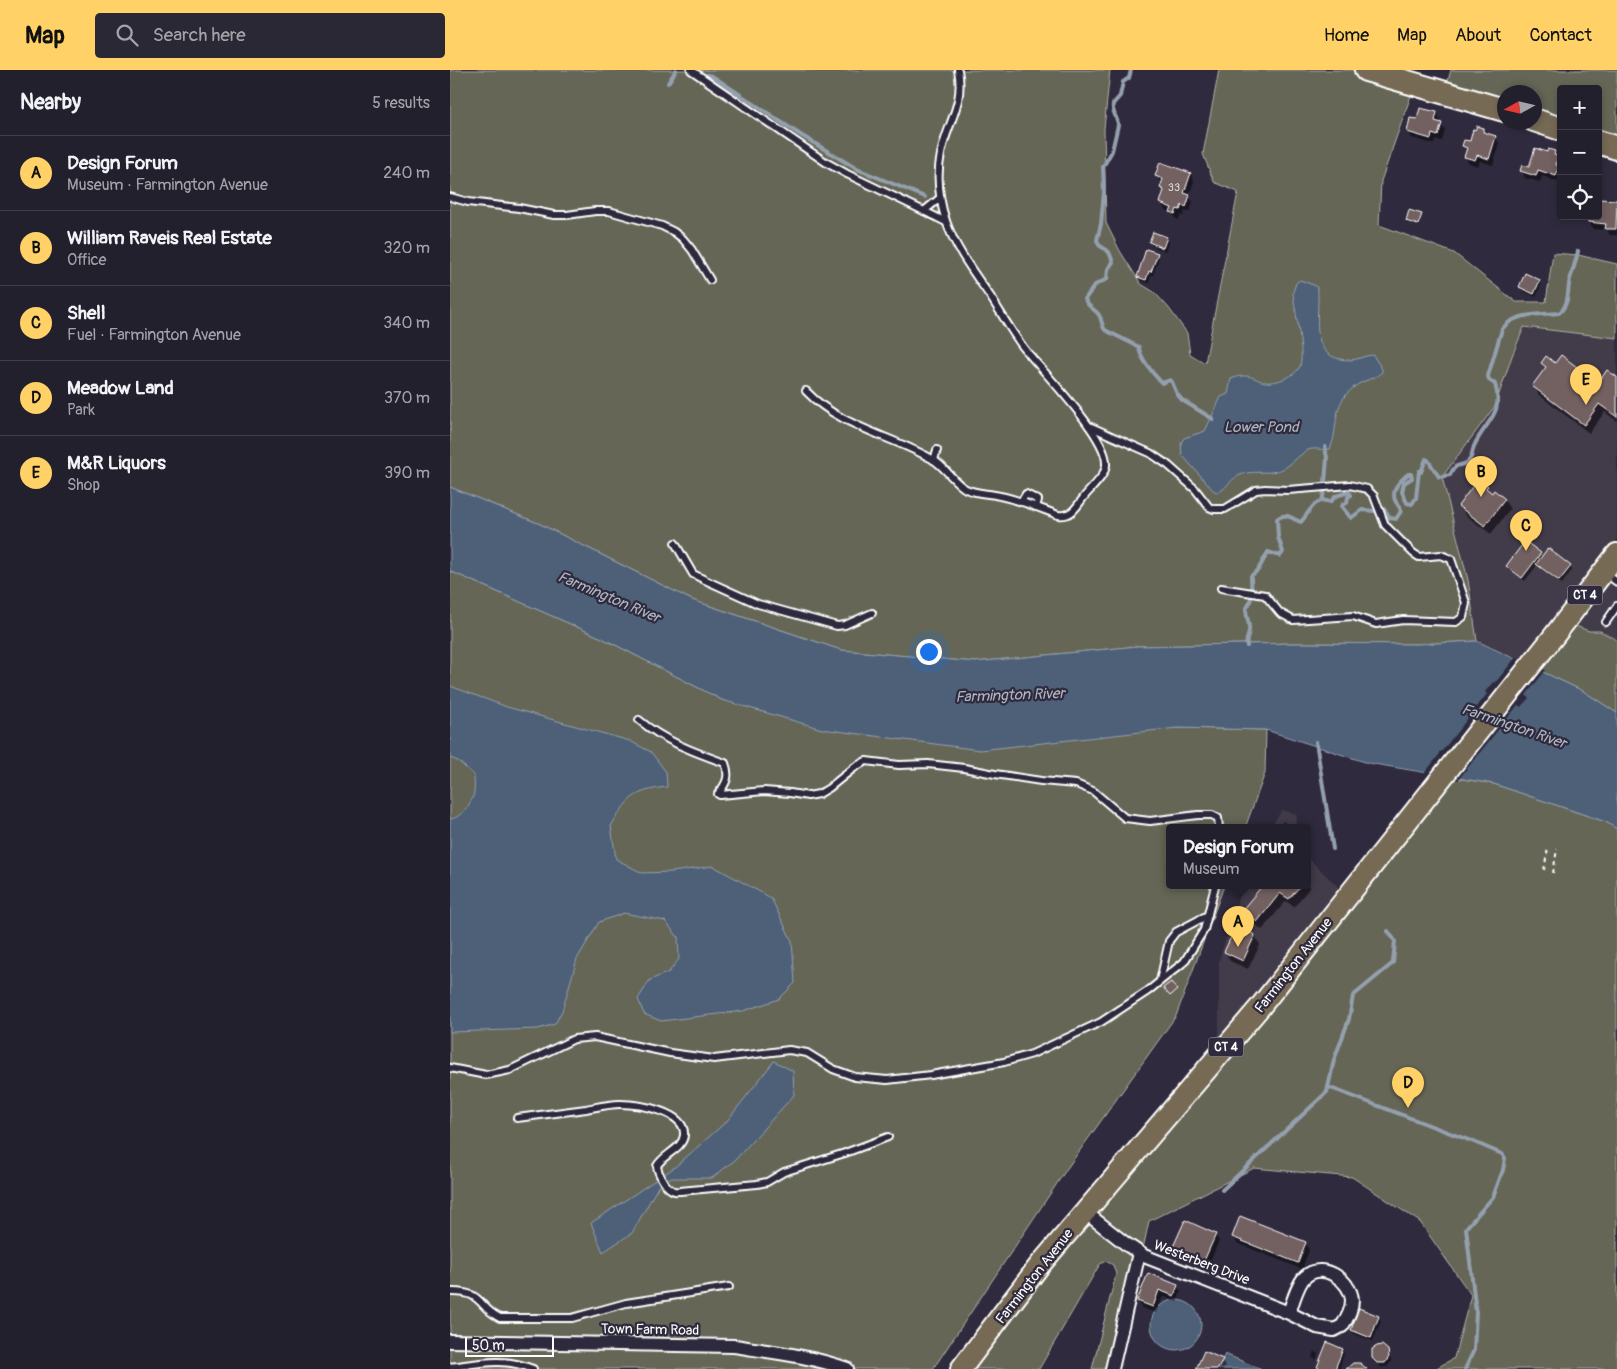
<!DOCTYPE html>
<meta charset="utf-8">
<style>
:root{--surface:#23202e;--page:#2b2836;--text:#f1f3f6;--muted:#a3a3aa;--line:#403e4a;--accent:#ffd166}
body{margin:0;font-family:Pangolin,sans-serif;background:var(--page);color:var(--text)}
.controls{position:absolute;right:15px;top:15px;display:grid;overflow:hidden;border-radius:5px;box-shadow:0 2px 8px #0003}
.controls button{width:45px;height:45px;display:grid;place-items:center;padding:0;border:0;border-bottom:1px solid var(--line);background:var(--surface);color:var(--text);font:25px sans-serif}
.compass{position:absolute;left:1047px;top:15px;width:45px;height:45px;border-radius:50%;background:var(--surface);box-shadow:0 2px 8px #0003;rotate:262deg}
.scale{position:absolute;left:15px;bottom:12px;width:89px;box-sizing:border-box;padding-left:5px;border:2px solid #fff;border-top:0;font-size:14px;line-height:18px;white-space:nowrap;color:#fff;-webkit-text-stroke:4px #2f2a3d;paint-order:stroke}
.you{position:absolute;left:478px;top:581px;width:18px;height:18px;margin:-12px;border:4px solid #fff;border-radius:50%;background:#1a73e8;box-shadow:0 0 0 8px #1a73e833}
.badge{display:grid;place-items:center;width:32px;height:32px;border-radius:50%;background:var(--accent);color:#111;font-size:16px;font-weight:700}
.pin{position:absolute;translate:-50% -41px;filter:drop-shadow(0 1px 2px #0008)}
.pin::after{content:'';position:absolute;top:26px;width:18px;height:15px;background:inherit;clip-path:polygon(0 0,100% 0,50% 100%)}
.popup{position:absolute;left:716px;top:754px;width:145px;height:65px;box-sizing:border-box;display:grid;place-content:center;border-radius:5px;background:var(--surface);filter:drop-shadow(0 1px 4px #0005);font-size:16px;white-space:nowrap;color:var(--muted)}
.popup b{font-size:19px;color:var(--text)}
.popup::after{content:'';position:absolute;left:50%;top:100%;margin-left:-10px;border:10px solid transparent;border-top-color:var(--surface)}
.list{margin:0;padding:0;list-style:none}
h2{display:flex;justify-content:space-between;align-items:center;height:65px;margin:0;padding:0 20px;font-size:21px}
h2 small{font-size:16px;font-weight:400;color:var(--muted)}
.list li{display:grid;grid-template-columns:32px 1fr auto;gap:15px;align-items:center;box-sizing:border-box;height:75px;padding:0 20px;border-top:1px solid var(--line)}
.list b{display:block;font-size:19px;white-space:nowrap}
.list p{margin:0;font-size:16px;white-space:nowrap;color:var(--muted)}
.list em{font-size:16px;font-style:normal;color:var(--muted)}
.icon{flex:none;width:28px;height:28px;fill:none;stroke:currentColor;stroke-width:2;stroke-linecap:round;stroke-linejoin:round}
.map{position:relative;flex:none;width:1167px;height:1299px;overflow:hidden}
header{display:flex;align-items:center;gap:30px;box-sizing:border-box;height:70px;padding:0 25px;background:var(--accent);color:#111}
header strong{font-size:24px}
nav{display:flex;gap:28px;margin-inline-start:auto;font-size:18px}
.search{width:350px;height:45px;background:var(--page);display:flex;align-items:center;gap:12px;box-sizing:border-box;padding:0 18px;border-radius:5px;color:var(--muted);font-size:19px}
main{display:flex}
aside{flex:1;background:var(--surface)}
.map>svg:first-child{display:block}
.built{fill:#433a48}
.green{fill:#656657;stroke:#b2b2ab}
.water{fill:#4d6078;stroke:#94a0ae}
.pier{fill:#2f2a3d}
.shadow{fill:#0007}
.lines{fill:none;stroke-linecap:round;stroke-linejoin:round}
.stream{stroke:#94a0ae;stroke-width:4}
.building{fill:#736160;stroke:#fff}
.lane-casing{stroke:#fff;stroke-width:10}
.street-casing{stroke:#fff;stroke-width:16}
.primary-casing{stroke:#fff;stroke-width:24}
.highway-casing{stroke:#fff;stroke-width:26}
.path{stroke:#fff;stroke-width:2;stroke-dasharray:4 4;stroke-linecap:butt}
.lane{stroke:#2f2a3d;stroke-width:6}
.street{stroke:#2f2a3d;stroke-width:12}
.primary{stroke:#766a54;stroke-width:20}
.highway{stroke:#766a54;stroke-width:22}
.labels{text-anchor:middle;stroke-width:4.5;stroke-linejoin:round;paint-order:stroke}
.number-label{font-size:11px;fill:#dcd8d7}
.shield{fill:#2f2a3d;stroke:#c1bfc5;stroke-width:1}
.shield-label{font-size:12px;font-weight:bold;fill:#fff}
.street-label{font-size:14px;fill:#fff;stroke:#2f2a3d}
.water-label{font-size:15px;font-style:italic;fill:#afb7c2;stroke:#2f2a3d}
</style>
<header>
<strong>Map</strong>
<div class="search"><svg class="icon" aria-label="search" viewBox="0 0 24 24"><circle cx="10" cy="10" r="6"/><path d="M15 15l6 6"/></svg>Search here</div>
<nav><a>Home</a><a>Map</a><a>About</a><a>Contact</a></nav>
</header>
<main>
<aside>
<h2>Nearby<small>5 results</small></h2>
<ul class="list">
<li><span class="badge">A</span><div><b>Design Forum</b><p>Museum · Farmington Avenue</p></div><em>240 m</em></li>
<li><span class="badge">B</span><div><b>William Raveis Real Estate</b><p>Office</p></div><em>320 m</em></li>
<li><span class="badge">C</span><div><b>Shell</b><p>Fuel · Farmington Avenue</p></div><em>340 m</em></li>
<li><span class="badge">D</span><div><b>Meadow Land</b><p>Park</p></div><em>370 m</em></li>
<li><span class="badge">E</span><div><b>M&amp;R Liquors</b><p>Shop</p></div><em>390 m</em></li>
</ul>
</aside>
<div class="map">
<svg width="1167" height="1299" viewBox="0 0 1167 1299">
<rect width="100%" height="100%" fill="#2f2a3d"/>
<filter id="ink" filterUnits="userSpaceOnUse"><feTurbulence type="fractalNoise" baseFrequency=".02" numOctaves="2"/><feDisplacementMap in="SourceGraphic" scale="10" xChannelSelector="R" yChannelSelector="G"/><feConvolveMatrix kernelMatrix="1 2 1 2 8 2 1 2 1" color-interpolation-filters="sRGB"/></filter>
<g filter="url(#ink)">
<g class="built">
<polygon points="1074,257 1167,268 1167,570 1150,561 1139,561 1115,552 1080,596 1027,571 1018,510 992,407 1045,336 1062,286"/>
<polygon points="832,740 847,745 845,758 820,758"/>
<polygon points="857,787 898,826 769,985 769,890 792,816 857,816"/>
</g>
<g class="green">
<polygon points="0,0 660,0 654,59 656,153 670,181 691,214 704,222 718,237 737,263 740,284 755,293 788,122 764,112 753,84 769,0 916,0 965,14 931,111 929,155 1004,183 1066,232 1096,232 1103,183 1128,185 1167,194 1167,268 1074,257 1062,286 1045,336 992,407 1018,510 1027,571 967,574 849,573 688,576 525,592 391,580 242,530 90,454 0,417"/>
<polygon points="1001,0 1167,0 1167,71 1148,64 1148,19 1111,19 1111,52 1085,43 1084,22 1054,22 1054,33 997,14"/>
<polygon points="0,501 152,568 272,630 727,658 816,660 815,703 795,758 719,758 719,816 774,816 726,946 618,1097 483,1299 0,1299"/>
<polygon points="1115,552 1139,561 1150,561 1167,570 1167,643 1133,621 1080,596"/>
<polygon points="993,706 1044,714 1156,752 1167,759 1167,1299 985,1299 1004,1288 1021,1225 970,1152 902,1107 804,1098 699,1151 667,1299 642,1299 666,1204 663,1195 656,1191 650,1194 589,1299 511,1299"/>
</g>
<g class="water">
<path d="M850,210L866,216L868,222C869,249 858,290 900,290C908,290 915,285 923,285L932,299V302C925,309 913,310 904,317C880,336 890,356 880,379C872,381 866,377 858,380C848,385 840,397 830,400C817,405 801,399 788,406C782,409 776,417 771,421L767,422L763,420L732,385L731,373L734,368L755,361L771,327L778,324L781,309C804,300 805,314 822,312C831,311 844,306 849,298C856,287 844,238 843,222L846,213Z"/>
<polygon points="0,417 90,454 242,530 391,580 525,592 688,576 849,573 967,574 1027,571 1133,621 1167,643 1167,759 1156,752 1044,714 918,693 816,660 727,658 530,680 372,659 272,630 152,568 0,501"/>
<path d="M0,616L57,637L180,671L201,682L216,702L217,717C183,721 178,728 161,756L166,789L192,803L222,802L263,796L321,828L342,871L345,913L329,929L293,941L211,951L194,944L188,929L200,910L219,902L229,889L228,867L215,851L174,843L149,852L127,889L112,941L105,954L88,959L0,962V749C10,749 23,732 24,722C25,717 24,711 24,705L8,691L0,688Z"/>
<polygon points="324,991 343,1001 344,1025 285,1090 262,1108 218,1108 209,1115 182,1163 153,1182 141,1153 225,1097 277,1051"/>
<circle cx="726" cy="1255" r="25"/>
<polygon points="775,1284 811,1299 768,1299"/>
</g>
<polygon class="pier" points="1066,587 1096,600 1076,625 1079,628 1071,637 1068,635 1008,710 973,705 989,685 989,682 992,681 1037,624 1035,622 1043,612 1045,613"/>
<g class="shadow">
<polygon points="987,43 990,50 989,53 995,60 992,71 986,70 984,74 962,68 958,62 968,51"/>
<polygon points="1033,59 1036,64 1045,67 1049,73 1043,95 1030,91 1028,96 1019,93 1015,87 1017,81 1014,76 1020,73"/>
<polygon points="1104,82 1111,93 1109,112 1092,106 1090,112 1075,108 1072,101 1080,99 1098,83"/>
<polygon points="711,94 741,104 744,111 739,126 743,133 739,142 735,141 733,146 731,145 729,150 726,149 722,142 715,140 711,133 714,124 711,118 713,113 711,112 707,106"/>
<polygon points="1148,130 1167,131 1167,165 1160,165 1157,160 1143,159 1139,152 1139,146 1148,146"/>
<polygon points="971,145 969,156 957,151"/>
<polygon points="716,168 719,172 715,181 703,176 700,172"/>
<polygon points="707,184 709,188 703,205 701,205 699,213 691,211 688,207"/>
<polygon points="1089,211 1091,215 1086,227 1073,221 1071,217"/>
<polygon points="1093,293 1105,295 1148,315 1167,309 1167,351 1155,342 1139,363 1089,325 1084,316 1096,299"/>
<polygon points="1037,417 1042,425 1044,422 1054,430 1060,439 1041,464 1015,445 1010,436"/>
<polygon points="1090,484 1092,488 1120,496 1122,500 1112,514 1090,498 1088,494 1075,511 1060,500 1057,496"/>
<polygon points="833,751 836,754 834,758 828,758"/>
<polygon points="857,810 860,817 844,837 836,831 812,860 799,849 794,840 813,816 857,816"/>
<polygon points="787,858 805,866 810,875 798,899 780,891 775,882"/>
<polygon points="765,1165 769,1171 757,1198 727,1185 724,1179"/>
<polygon points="783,1167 855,1173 859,1180 852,1199 787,1173"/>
<polygon points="699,1205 727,1216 731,1222 727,1232 713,1226 706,1243 692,1238 688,1231"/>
<polygon points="928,1247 931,1251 923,1271 904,1264 902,1260"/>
<polygon points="892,1280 894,1284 889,1299 869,1299 868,1297"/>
<polygon points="865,1281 868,1284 866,1290 862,1287"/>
<polygon points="937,1281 940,1285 941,1292 937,1297 931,1297 926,1292"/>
<polygon points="772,1290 775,1296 774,1299 748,1299"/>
</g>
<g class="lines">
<g class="stream">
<path d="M681,0L679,8L673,12L670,26L663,34C661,43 668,47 668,55L662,81L653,97L654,122L651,154L647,170L649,175L659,182L663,192L658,199L657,209L645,215L635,229C637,237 644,238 649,245C652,249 651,255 655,260L689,277C689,286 703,304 710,311L712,313L720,310L722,312L727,324L732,330L763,349"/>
<polyline points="257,5 262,6 349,64 407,99 475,127"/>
<polyline points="218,13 226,0"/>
<polyline points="875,377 877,388 875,412"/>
<polyline points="872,431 874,422"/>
<path d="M797,576C795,570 799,566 799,560C800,554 796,546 796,539C804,529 801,517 801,506L808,500L818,482L830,486L833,482L828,467L827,449C836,441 843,450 851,452C859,443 865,426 880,432L886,426L899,422L901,425L898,427L897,433L893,434L892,437L901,448L912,440L925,441L934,439L940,448L946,449L951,441C950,436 947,435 945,430C941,419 950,411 958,404H961L962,408L954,413L952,422L957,433L962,434L966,428L969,401L971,402L976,389L978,390L989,407L1000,405C1001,403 1004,397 1007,396C1012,394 1017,395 1020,389C1023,385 1022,379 1025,374C1037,350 1054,344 1045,314L1039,310L1038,306L1052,259C1065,242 1090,245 1109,243C1120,234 1117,221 1120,209C1123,200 1126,191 1128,181"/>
<polyline points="866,672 883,779"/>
<polyline points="878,1017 1024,1072 1052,1084 1055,1088 1053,1100 1043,1127 1016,1158 1026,1242 1024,1280 1015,1299"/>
<polyline points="772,1120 877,1022 884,990 899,949 903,926 943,893 945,871 938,861"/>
</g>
</g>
<g class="building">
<polygon points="970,38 987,42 985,51 992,53 988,66 982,64 981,69 957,62 960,48 967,49"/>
<polygon points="1027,56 1034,58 1033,62 1046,66 1039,89 1027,85 1025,90 1014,87 1017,78 1012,76 1014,70 1020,71 1023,59 1025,60"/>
<polygon points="1085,78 1097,82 1098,79 1105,81 1104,85 1108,86 1106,95 1109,96 1106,106 1088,100 1086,106 1070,101 1072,95 1079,97"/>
<polygon points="710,92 741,103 734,123 740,125 736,137 732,135 730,140 727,139 725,144 720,142 722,138 710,133 714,120 710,118 713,109 705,106"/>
<polygon points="1148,129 1167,130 1166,159 1155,159 1156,154 1138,152 1138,146 1148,146"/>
<polygon points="959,140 972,144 968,155 956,151"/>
<polygon points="703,162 717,167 713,178 699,172"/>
<polygon points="696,179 708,183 701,202 699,201 696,210 687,207"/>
<polygon points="1075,203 1090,210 1084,224 1069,217"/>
<polygon points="1111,285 1148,313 1157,300 1167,307 1167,347 1149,334 1134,355 1082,316 1096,297 1091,293 1096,286 1105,293"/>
<polygon points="1028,409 1038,416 1036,418 1042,423 1044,420 1055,429 1035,456 1008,436"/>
<polygon points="1075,471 1091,483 1072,508 1056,496"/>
<polygon points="1098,478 1121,496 1109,511 1086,494"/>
<polygon points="812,816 850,816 839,829 830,823 807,852 792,840"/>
<polygon points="786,856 805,865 793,891 774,882"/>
<polygon points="721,912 727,920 720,926 713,918"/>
<polygon points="790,1146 856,1172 848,1193 782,1167"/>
<polygon points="735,1150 766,1164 753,1193 722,1179"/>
<polygon points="698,1203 728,1215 724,1226 709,1220 703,1237 687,1231"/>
<polygon points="909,1238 929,1246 921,1268 901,1260"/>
<polygon points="877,1272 893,1279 885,1299 871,1299 867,1297"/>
<polygon points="932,1275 938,1280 939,1287 935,1293 927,1293 922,1288 922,1279 927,1276"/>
<polygon points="754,1281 773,1289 768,1299 746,1299"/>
<polygon points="903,1293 910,1293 917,1299 896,1299"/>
</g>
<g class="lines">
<g class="lane-casing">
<g id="lane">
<polyline points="241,0 377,93 397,104 474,141 490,128"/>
<polyline points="0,127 18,132 69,138 104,145 117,145 145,141 159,141 212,156 224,162 233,169 242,180 260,210"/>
<polyline points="474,141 496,152"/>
<path d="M356,321C390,357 440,365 482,389C495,396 504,413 516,419C526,424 539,423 550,426C570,430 589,438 608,445C622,447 626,437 634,427C641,418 657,405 656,393C656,365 592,301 573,277C561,261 551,243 540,226C524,203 505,178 496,151C489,129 486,107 491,84C497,53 515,34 508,0"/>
<polyline points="639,356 700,383 718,395 745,419 759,437 764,439 775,439 806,420 815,419 838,420 900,415 917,419 924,426 935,455 963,483 969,487 991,485 1001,489 1016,533 1013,547 1006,552 953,550 926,554 903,546 843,550 830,543 815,525 771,518"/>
<polyline points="484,390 487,380"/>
<polyline points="571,432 576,424 588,430 586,437"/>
<polyline points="225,473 243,504 255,510 308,534 387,556 395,555 422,543"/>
<polyline points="1156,504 1167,512"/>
<polyline points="1156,552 1167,536"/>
<path d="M189,650C214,671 244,682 275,693C280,706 277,713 268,724L270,725L314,721L340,723L358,726L369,724L379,718L405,697L416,691L449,695L478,694L514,698L545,704L591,711L626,714L643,721L675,748L700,751L748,745H762L768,748L769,758"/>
<polyline points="710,911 719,871 726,862 758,845"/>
<polyline points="0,998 36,1005 60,1000 124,969 145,967 220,983 264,989 339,980 357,983 383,999 405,1007 437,1010 481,1005 554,992 582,984 651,952 698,921 734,892 754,860 765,816"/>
<path d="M67,1048C90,1045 113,1042 136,1039C147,1037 159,1034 170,1034C187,1034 236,1041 234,1065C233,1079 213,1084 207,1096C208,1103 215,1117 222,1120C224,1122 227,1121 230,1121L307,1114L317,1112L334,1102L395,1083L438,1067"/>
<path d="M0,1222C34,1221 27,1237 50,1248H122L176,1233L279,1217"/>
<path d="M0,1297C32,1293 52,1287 83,1299"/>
</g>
</g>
<g class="street-casing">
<g id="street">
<path d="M635,1142L676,1174L694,1186L839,1243L867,1257L884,1260L892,1256C897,1249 902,1239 902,1230C901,1210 872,1191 855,1207C848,1213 842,1234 839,1243"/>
<path d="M0,1271L284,1276C322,1282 361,1286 397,1299"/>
<polyline points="662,1299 689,1183"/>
</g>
</g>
<g class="primary-casing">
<polyline id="primary" points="511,1299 589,1196 810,937 1104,566 1167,484"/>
</g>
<g class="highway-casing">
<g id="highway">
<polyline points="916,0 1054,40"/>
<polyline points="1084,50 1111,59"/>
<polyline points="1148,72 1167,78"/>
</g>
</g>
<g class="path">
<polyline points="1094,800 1098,778"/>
<polyline points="1103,803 1107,779"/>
</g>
<use href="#lane" class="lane"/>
<use href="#street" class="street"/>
<use href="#primary" class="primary"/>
<use href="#highway" class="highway"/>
</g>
</g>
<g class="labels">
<g class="number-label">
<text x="724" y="121">33</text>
</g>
<g class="shield">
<rect x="1117.5" y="515.5" width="35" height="19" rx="4"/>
<rect x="758.5" y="967.5" width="35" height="19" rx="4"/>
</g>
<g class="shield-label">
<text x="1135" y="529">CT 4</text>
<text x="776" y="981">CT 4</text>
</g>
<g class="street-label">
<text transform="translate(843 895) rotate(-52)" y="5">Farmington Avenue</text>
<text transform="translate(752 1192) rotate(21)" y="5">Westerberg Drive</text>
<text transform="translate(584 1206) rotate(-52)" y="5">Farmington Avenue</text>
<text transform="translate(200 1259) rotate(1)" y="5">Town Farm Road</text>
</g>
<g class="water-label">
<text x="811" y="362">Lower Pond</text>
<text transform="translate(159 527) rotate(23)" y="5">Farmington River</text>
<text transform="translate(560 625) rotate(-2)" y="5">Farmington River</text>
<text transform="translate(1064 656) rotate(19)" y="5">Farmington River</text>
</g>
</g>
</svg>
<div class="controls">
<button>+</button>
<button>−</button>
<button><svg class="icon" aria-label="locate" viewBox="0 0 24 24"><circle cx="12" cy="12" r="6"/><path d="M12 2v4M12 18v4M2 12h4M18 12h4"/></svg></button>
</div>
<svg class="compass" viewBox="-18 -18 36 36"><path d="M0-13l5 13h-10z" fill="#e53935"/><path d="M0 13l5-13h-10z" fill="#a3a3aa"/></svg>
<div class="scale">50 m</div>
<div class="you"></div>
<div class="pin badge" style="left:788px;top:877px">A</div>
<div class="popup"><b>Design Forum</b>Museum</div>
<div class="pin badge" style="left:1031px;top:427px">B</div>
<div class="pin badge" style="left:1076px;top:481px">C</div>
<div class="pin badge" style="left:958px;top:1038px">D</div>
<div class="pin badge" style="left:1136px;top:335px">E</div>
</div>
</main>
